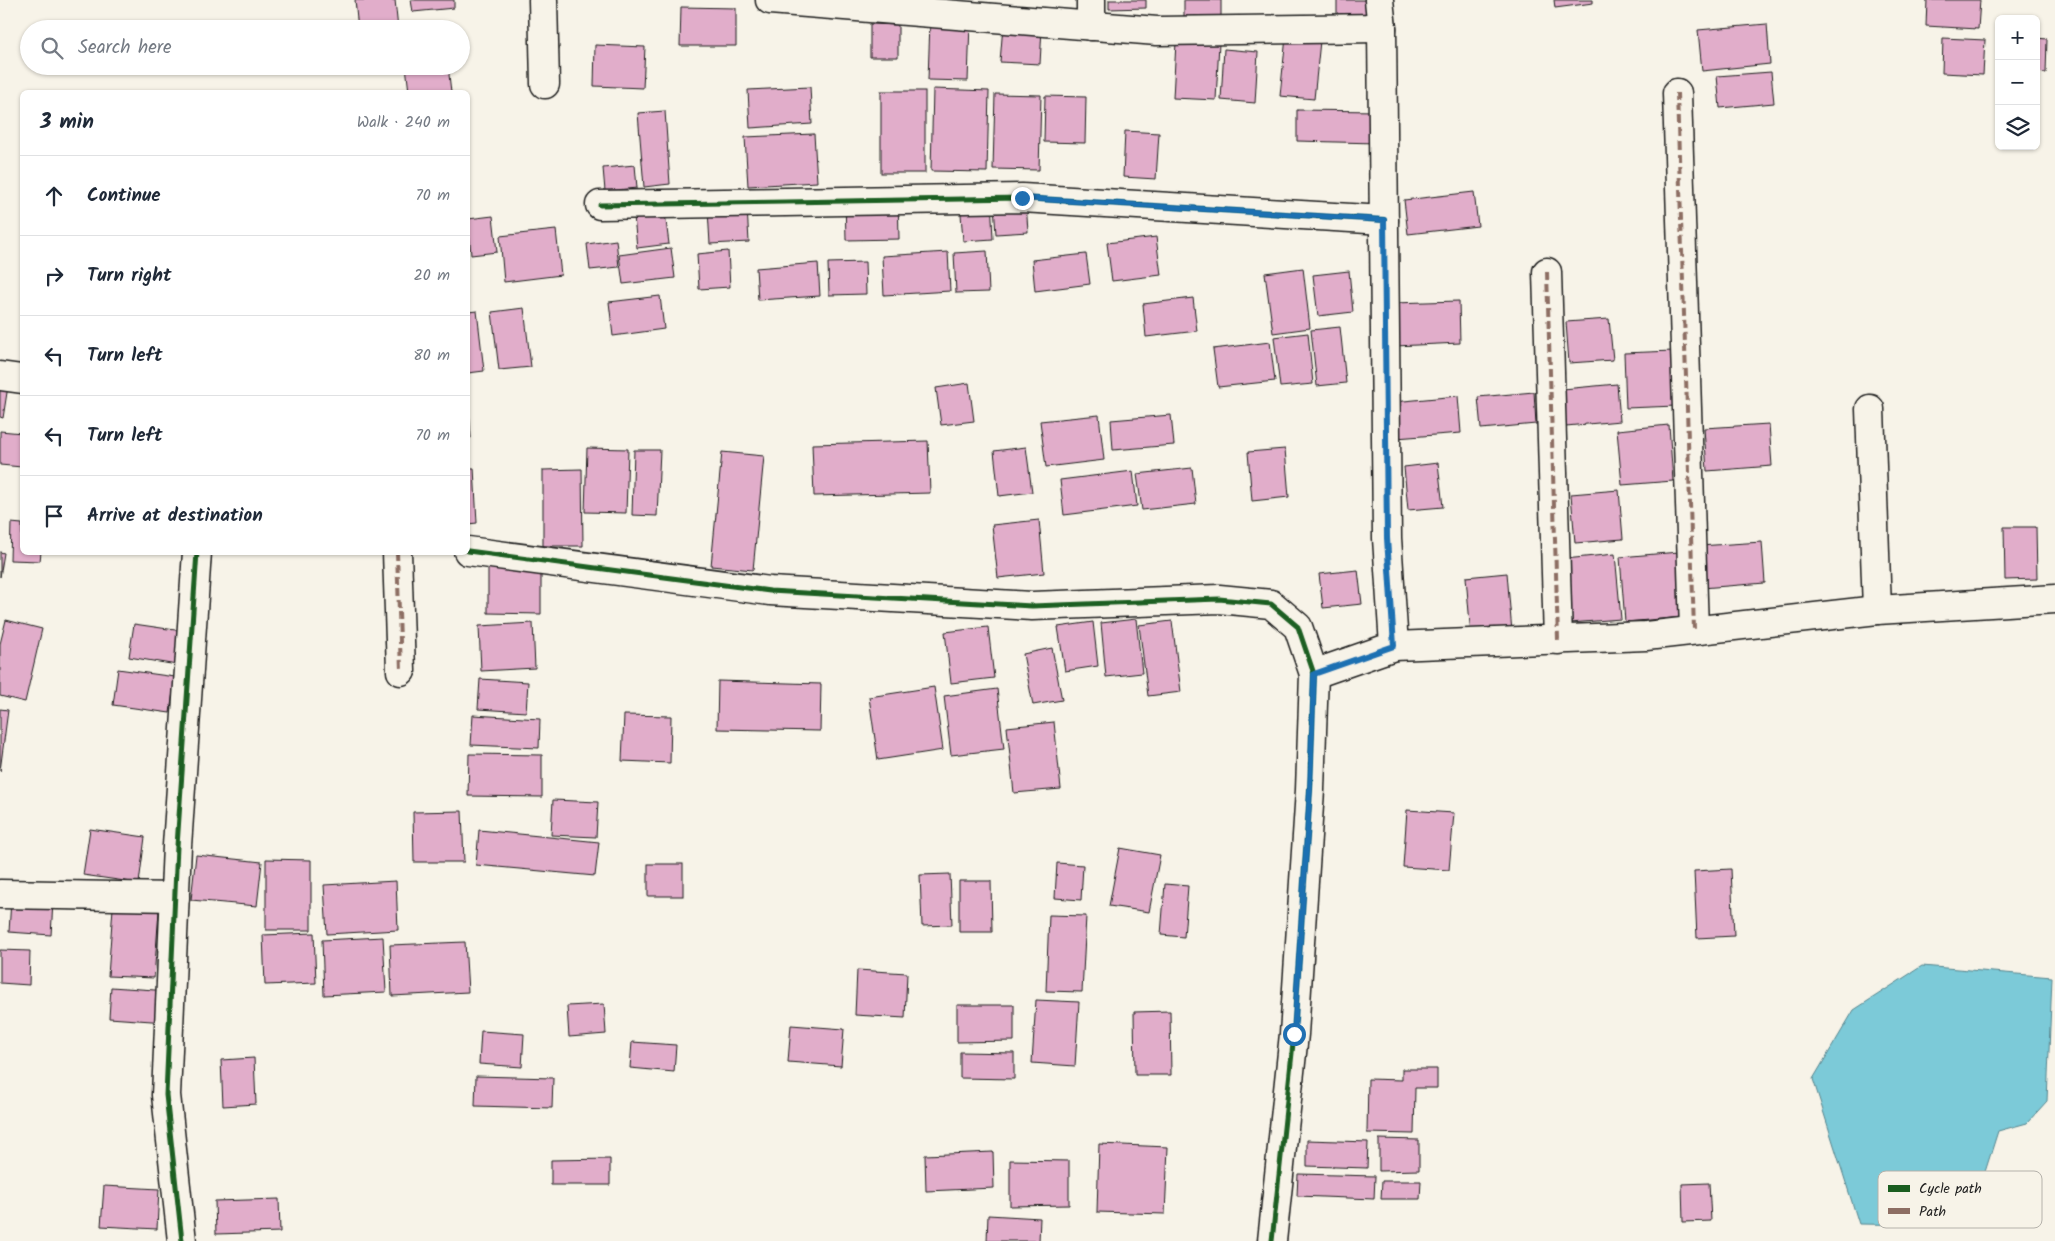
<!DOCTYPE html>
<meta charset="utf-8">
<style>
:root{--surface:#fff;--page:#f6f6f7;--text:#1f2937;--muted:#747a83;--line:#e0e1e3}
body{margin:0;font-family:Kalam,sans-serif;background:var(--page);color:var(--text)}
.controls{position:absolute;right:15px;top:15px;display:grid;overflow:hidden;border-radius:8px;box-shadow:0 1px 4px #0004}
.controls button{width:45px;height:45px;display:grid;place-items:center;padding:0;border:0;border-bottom:1px solid var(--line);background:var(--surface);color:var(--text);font:25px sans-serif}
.stop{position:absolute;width:15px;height:15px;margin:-11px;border:4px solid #1f6fb2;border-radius:50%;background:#fff}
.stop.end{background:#1f6fb2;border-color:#fff;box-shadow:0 1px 5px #0008}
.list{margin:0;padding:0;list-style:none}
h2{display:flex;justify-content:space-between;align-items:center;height:65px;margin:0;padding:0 20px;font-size:21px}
h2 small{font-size:16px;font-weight:400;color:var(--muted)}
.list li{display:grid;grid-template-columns:32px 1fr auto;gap:15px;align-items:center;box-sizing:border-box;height:80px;padding:0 20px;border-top:1px solid var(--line)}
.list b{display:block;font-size:19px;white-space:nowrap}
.list em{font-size:16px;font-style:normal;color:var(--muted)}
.icon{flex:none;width:28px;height:28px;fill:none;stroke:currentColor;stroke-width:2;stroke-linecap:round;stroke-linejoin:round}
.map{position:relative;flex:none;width:2055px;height:1241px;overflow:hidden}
.search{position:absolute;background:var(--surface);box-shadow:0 1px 4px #0004;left:20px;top:20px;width:450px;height:55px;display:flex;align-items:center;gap:12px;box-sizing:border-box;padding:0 18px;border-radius:28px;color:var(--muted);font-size:19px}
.panel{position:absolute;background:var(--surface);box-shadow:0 1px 4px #0004;left:20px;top:90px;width:450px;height:465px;border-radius:8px}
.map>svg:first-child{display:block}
.water{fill:#7bcad8;stroke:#55848d}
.building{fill:#e1adca;stroke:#1c1c1c}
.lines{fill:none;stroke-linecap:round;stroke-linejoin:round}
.street-casing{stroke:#1c1c1c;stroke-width:31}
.street{stroke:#f7f3e8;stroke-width:28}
.quiet{stroke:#8d6e63;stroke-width:4;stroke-dasharray:8 4;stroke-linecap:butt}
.cycleway-casing{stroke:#f7f3e8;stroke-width:8}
.cycleway{stroke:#1b5e20;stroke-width:5}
.route{stroke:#1f6fb2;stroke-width:6}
.key{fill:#f7f3e8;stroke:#b5b2ab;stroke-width:1}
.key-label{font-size:14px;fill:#1c1c1c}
</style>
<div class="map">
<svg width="2055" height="1241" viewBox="0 0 2055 1241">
<rect width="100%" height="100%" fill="#f7f3e8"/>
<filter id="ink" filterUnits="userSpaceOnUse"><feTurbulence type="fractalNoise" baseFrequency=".02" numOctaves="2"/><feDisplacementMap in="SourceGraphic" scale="10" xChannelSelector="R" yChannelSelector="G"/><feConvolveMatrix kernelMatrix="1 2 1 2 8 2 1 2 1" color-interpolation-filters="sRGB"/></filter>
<g filter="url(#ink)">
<polygon class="water" points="1922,966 2052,977 2047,1101 2027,1123 1998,1131 1977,1197 1931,1225 1859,1224 1813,1079 1854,1010"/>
<g class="building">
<polygon points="355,0 395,0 398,29 358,29"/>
<polygon points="411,0 454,0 454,8 413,12"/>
<polygon points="1109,0 1146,0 1146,8 1109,9"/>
<polygon points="1184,0 1221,0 1221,19 1184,21"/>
<polygon points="1337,0 1369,0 1368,19 1337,19"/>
<polygon points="1554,0 1593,0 1593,3 1555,8"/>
<polygon points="1927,0 1980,0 1978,29 1926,26"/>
<polygon points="681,7 736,8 736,46 680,46"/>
<polygon points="930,21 970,22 968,81 928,80"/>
<polygon points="870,24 898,25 898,57 870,57"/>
<polygon points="1767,24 1770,64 1702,71 1698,30"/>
<polygon points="1003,26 1042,28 1040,64 1000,62"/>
<polygon points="1286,37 1320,41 1314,99 1280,96"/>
<polygon points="1943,38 1985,40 1983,75 1942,73"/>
<polygon points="2036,38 2047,39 2046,73 2036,72"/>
<polygon points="1176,42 1219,43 1216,100 1173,98"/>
<polygon points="595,45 645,47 643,88 594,86"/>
<polygon points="1224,49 1258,52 1255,103 1221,100"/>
<polygon points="406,66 448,66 451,92 409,92"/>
<polygon points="1771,72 1774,103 1720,108 1717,76"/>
<polygon points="810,87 812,124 750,128 748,90"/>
<polygon points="933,89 989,91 987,172 931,171"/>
<rect x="881" y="91" width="44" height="82"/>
<polygon points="995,94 1041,95 1039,170 993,169"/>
<polygon points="1045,96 1086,97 1085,143 1044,142"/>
<polygon points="1297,110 1377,111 1376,143 1297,141"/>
<polygon points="665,111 670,184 644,187 638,113"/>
<polygon points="1125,131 1159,133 1156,179 1123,177"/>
<polygon points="814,134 817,182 748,186 745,137"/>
<polygon points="635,165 637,188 605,191 603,168"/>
<polygon points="746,190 749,242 710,244 707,193"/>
<polygon points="1474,192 1478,226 1408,234 1404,200"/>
<polygon points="898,195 899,239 846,240 845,197"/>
<polygon points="991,198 993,239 963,241 960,200"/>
<polygon points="1026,202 1028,232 996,234 994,205"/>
<polygon points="665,213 669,244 637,248 634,216"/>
<polygon points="493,216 497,252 471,255 468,219"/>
<polygon points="556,230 561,275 504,282 500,236"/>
<polygon points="1156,237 1161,275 1112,281 1107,243"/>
<polygon points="616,240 619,267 590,270 587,244"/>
<polygon points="671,248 675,278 623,284 619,255"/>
<polygon points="728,251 730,287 699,289 697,254"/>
<polygon points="987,251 989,292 956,293 954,253"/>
<polygon points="948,252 950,291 884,295 882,256"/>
<polygon points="1086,254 1090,284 1035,291 1032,260"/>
<polygon points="865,262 866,294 829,295 828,263"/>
<polygon points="818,263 820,296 758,300 756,268"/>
<polygon points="1303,268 1310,328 1273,333 1265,273"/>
<polygon points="1349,271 1353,312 1318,316 1313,275"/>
<polygon points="660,296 664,329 613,336 609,302"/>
<polygon points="1193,298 1197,331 1146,337 1143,304"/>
<polygon points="1459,301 1460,343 1395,346 1393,303"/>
<polygon points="524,308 531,367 499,370 492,312"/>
<polygon points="477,311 484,371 468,373 468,312"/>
<polygon points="1609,319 1613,360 1569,363 1566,322"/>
<polygon points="1340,327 1346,383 1317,386 1311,330"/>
<polygon points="1308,333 1313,384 1280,387 1274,337"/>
<polygon points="1270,342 1275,381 1218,387 1213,349"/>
<polygon points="1673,351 1676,406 1626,408 1624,353"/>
<polygon points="969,383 974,421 941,425 936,388"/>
<polygon points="0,384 8,386 3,418 0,417"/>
<polygon points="1617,384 1620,421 1566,426 1563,389"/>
<polygon points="1534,392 1536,424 1481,429 1478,397"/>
<polygon points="468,395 471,438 468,438"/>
<polygon points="1458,396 1461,433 1396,438 1393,402"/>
<polygon points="1099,415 1104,460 1046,467 1040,421"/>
<polygon points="1171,415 1174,445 1113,450 1111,420"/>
<polygon points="1769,424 1772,466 1707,471 1704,428"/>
<polygon points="1669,425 1673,481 1622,485 1617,430"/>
<polygon points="0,431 22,433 22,467 0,465"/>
<polygon points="928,441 930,493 814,496 812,444"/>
<polygon points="1026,447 1032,492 999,496 994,451"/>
<polygon points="587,448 628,449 626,513 585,512"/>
<polygon points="1285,449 1289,497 1252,501 1248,452"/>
<polygon points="634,450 660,450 657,516 632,515"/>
<polygon points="722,452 764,456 753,570 711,566"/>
<polygon points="1438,463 1443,507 1408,510 1404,467"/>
<polygon points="468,468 474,468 477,523 468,524"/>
<polygon points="1192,468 1196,504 1142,510 1137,474"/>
<polygon points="582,469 583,546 543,546 543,470"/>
<polygon points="1133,471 1137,506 1064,515 1060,480"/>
<polygon points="1619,490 1623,539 1575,543 1571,494"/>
<polygon points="1039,520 1044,573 998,578 992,525"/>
<polygon points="11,523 22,524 22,552 41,552 40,561 10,560"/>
<polygon points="2004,527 2036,527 2037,579 2005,580"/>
<polygon points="1762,542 1765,583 1702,588 1699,546"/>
<polygon points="0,552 4,553 0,577"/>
<polygon points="1679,552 1684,617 1625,622 1620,557"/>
<polygon points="1615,554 1621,619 1570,623 1565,559"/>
<polygon points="488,564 541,564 541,614 488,613"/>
<polygon points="1358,570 1362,604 1323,608 1319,574"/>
<polygon points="1507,573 1512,632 1471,636 1466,577"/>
<polygon points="1136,619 1142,673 1106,677 1101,623"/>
<polygon points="6,620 42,629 25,702 0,696 0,644"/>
<polygon points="1172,621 1181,692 1148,696 1139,625"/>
<polygon points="1093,622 1098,666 1065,671 1058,627"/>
<polygon points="533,623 535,668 481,671 479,626"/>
<polygon points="134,624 182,631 177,665 129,657"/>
<polygon points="988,627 994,678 951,683 945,632"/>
<polygon points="1052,648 1062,700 1033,705 1023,654"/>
<polygon points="118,669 175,677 170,713 113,705"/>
<polygon points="480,679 528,682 526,712 478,709"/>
<polygon points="718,681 821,684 820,731 717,729"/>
<polygon points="934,687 943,750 878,760 869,697"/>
<polygon points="997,689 1004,749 951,755 944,696"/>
<polygon points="0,709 8,710 0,771"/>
<polygon points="473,715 540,719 539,748 471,745"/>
<polygon points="624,715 671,716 670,763 622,761"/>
<polygon points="1054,722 1061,789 1014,793 1007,727"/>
<polygon points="469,754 542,755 542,797 468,796"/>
<polygon points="553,800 598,802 596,837 551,835"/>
<polygon points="1407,810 1454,813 1449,870 1403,867"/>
<polygon points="462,811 464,862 414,862 413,812"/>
<polygon points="90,829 145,837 139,883 83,875"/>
<polygon points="479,830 599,842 595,876 476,865"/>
<polygon points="1120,848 1160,855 1149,912 1109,906"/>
<polygon points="196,855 262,862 257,906 191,900"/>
<polygon points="266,859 311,860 311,930 266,930"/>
<polygon points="1057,863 1083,865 1081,900 1055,898"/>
<rect x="648" y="864" width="35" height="32"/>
<polygon points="1731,869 1734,936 1697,938 1694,871"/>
<polygon points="950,874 952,925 922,926 920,875"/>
<polygon points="396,881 398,930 327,934 324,885"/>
<polygon points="959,881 991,881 992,932 959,932"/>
<polygon points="1165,884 1188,886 1184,937 1161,935"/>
<polygon points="11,900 53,902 51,935 9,932"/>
<polygon points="113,908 159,911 154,978 108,976"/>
<polygon points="1049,915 1086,916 1082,992 1046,991"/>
<polygon points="314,933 316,983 265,985 263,935"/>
<polygon points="383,937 386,992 324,995 322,940"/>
<polygon points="465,942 468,992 392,996 390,945"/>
<polygon points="0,950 30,951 29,985 0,983"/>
<polygon points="857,970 907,973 905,1018 855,1015"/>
<polygon points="111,987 169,991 166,1022 109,1018"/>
<polygon points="1036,1000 1079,1002 1075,1066 1032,1063"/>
<polygon points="604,1004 606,1034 569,1037 567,1006"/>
<polygon points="957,1005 1014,1005 1014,1041 957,1042"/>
<polygon points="1170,1011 1171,1075 1135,1075 1134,1012"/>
<polygon points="791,1025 844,1029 841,1066 788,1062"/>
<polygon points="481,1031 524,1034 522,1067 479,1064"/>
<polygon points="632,1042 676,1045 674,1072 630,1068"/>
<polygon points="960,1052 1014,1053 1014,1079 960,1078"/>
<polygon points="254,1058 256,1104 223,1106 221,1060"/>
<polygon points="1402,1069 1437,1069 1437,1088 1415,1088 1414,1134 1367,1133 1368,1079 1402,1080"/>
<polygon points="476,1076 553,1078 552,1108 475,1106"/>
<polygon points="1379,1139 1419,1140 1419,1170 1379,1171"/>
<polygon points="1307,1140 1368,1142 1367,1168 1307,1166"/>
<polygon points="1099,1144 1168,1147 1165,1214 1097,1212"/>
<polygon points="993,1152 994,1188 926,1191 925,1155"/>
<polygon points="610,1159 610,1185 551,1185 551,1160"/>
<polygon points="1010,1160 1069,1161 1069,1205 1010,1206"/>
<polygon points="1298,1174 1375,1176 1374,1199 1297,1196"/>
<polygon points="1382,1181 1421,1181 1420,1199 1381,1199"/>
<polygon points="1709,1183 1711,1221 1683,1222 1682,1184"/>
<polygon points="104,1186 159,1189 157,1229 101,1226"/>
<polygon points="279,1199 280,1232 216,1234 215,1201"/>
<polygon points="988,1215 1040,1218 1039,1241 987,1241"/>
</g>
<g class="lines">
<g class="street-casing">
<g id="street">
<polyline points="543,0 545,84"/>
<polyline points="770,0 1157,31 1382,28 1379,0"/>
<polyline points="1091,26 1091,0"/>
<polyline points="1677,93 1694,630"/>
<polyline points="600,205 1022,198 1384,220"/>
<polyline points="1547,272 1558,640"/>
<polyline points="0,376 22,379"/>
<polyline points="1870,409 1877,610"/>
<polyline points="468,551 770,591 1032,606 1219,599 1271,604 1298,627 1314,674 1310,790 1294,1034 1272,1241"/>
<polyline points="397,552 401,671"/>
<polyline points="1394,646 1646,636 1877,610 2055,599"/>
<polyline points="1314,674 1394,646 1387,538 1382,28"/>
<polyline points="0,894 175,897"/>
<polyline points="182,1241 166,1095 177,846 197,552"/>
</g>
</g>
<use href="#street" class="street"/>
<g class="quiet">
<polyline points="1677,93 1694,630"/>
<polyline points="1547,272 1558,640"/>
<polyline points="397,552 401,671"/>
</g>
<g class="cycleway-casing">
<g id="cycleway">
<polyline points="600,205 1022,198 1384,220"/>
<polyline points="468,551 770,591 1032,606 1219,599 1271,604 1298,627 1314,674 1310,790 1294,1034 1272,1241"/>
<polyline points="182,1241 166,1095 177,846 197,552"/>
</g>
</g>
<use href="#cycleway" class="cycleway"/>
</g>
</g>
<g class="lines" filter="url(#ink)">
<polyline class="route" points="1022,198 1384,220 1387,538 1394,646 1314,674 1310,790 1294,1034"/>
</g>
<rect x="1878" y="1171" width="164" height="57" rx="8" class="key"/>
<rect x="1888" y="1185" width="22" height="7" fill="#1b5e20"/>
<rect x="1888" y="1208" width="22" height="6" fill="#8d6e63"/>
<g class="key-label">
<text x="1919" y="1193">Cycle path</text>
<text x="1919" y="1216">Path</text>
</g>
</svg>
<div class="controls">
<button>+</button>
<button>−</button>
<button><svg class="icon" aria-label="layers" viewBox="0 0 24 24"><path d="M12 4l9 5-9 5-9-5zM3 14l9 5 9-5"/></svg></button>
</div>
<div class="stop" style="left:1294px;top:1034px"></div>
<div class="stop end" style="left:1022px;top:198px"></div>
<div class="search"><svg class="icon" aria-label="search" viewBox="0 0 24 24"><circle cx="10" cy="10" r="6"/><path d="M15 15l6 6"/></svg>Search here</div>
<section class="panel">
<h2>3 min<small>Walk · 240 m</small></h2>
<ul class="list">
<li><svg class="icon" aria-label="ahead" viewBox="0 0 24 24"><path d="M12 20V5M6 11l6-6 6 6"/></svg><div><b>Continue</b></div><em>70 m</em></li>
<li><svg class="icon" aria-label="right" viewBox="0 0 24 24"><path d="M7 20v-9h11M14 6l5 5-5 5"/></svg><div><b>Turn right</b></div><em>20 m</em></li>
<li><svg class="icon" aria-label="left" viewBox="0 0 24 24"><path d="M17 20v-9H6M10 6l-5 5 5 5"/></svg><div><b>Turn left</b></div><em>80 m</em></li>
<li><svg class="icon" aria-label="left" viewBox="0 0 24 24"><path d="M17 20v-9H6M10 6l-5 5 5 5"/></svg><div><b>Turn left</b></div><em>70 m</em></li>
<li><svg class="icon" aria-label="arrive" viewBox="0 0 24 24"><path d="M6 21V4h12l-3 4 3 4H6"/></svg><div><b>Arrive at destination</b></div></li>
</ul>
</section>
</div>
